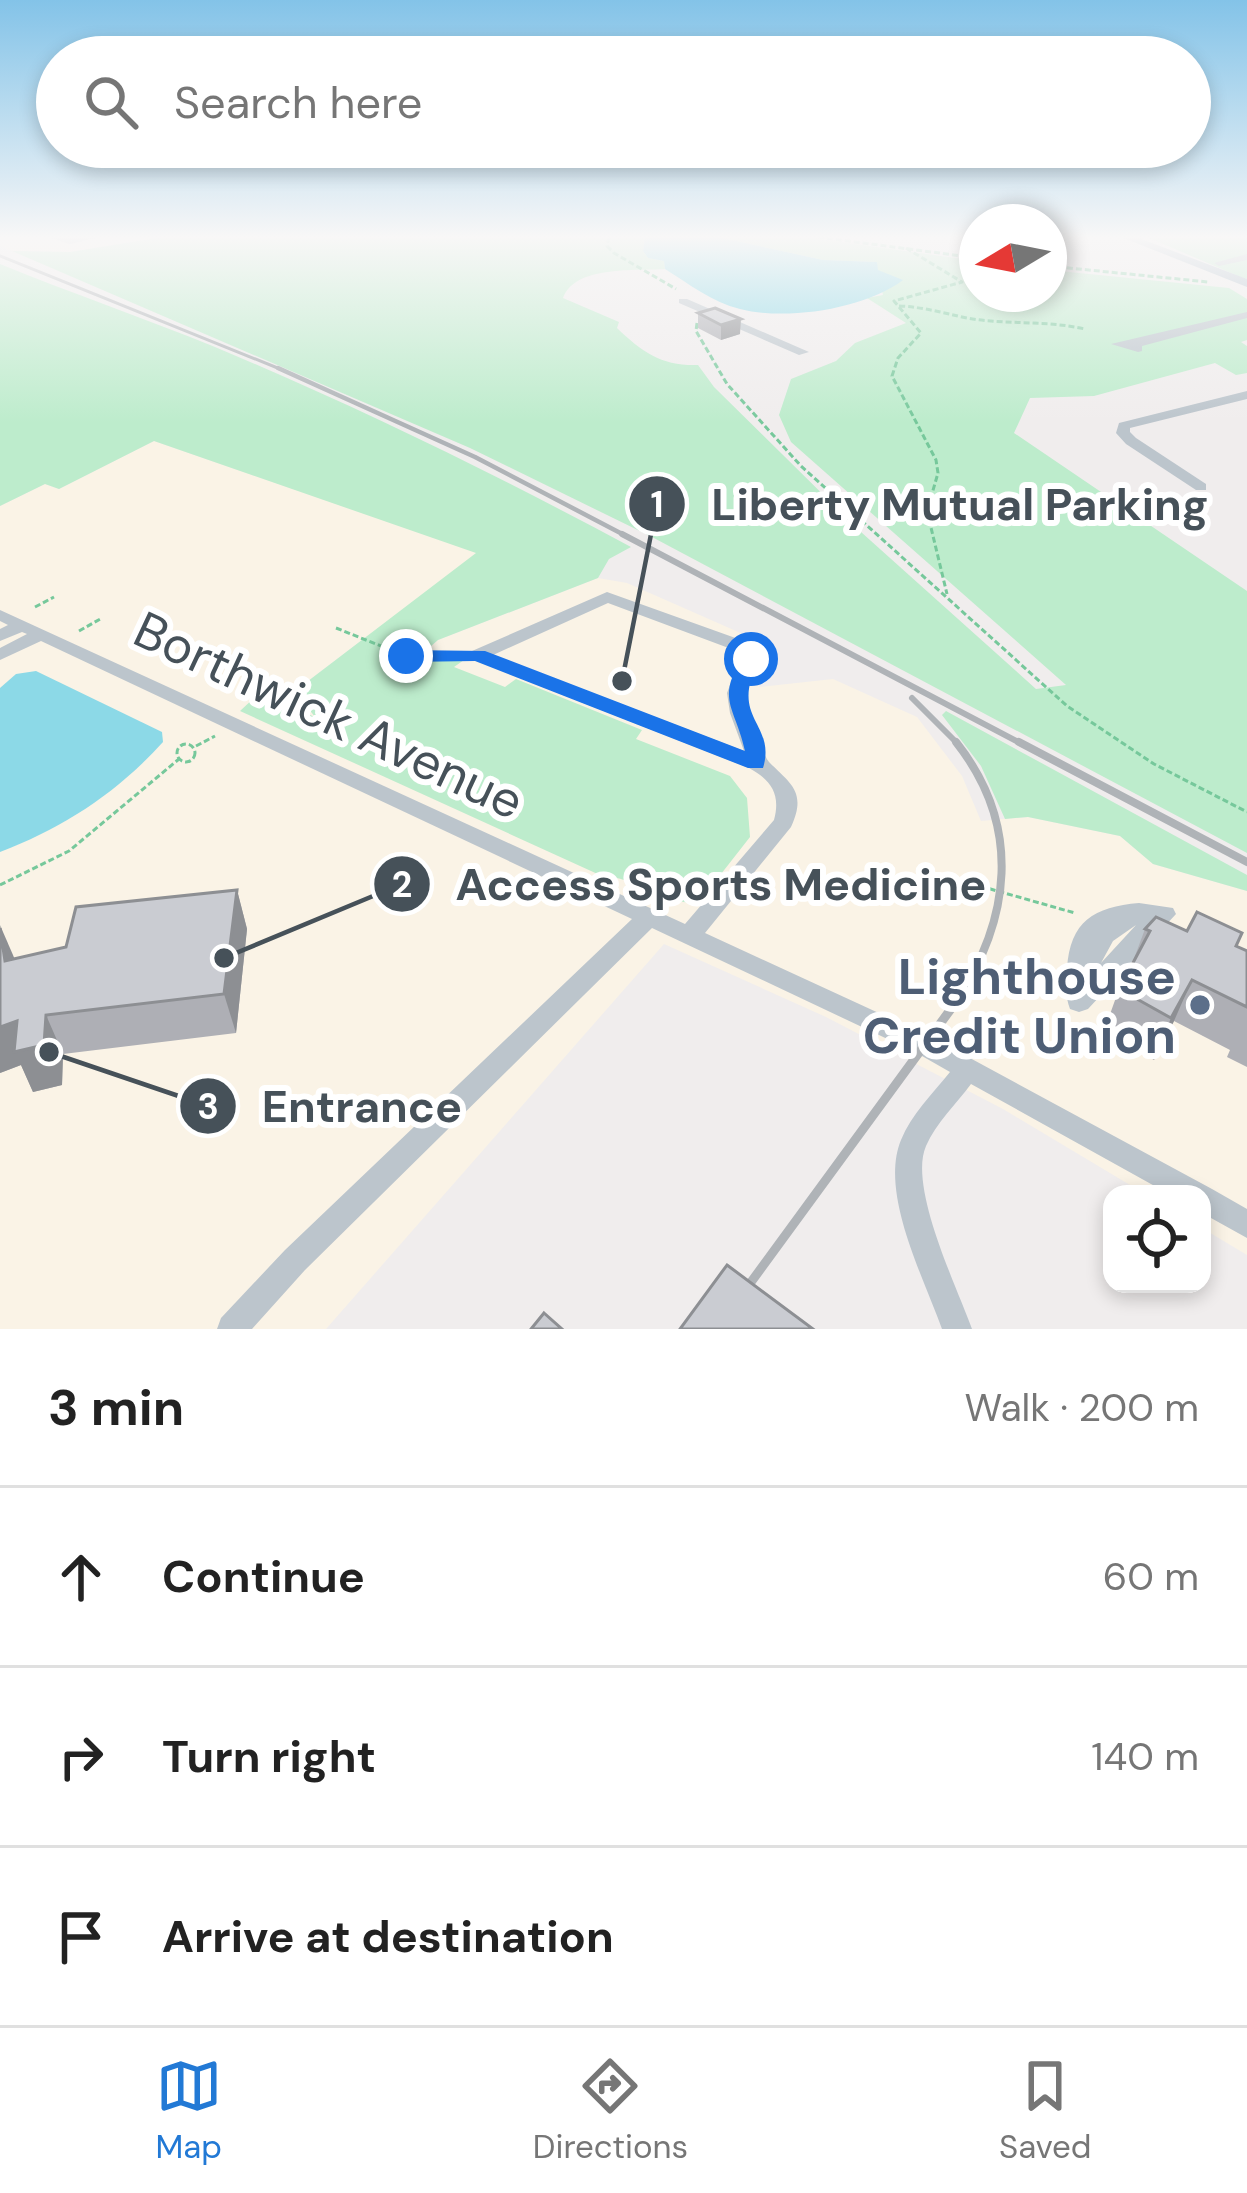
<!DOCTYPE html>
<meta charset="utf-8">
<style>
:root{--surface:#fff;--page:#f6f6f6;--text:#222;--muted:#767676;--line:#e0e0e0;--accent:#2279d5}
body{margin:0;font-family:"DM Sans",sans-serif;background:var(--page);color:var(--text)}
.controls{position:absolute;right:36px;bottom:36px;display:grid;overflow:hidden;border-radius:24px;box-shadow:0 6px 18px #0003}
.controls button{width:108px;height:108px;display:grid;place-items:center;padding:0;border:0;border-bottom:3px solid var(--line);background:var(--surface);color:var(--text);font:60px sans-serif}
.compass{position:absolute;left:959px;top:204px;width:108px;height:108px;border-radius:50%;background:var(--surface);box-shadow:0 6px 18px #0003;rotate:260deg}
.stop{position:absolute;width:36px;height:36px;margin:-27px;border:9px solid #1a73e8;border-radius:50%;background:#fff}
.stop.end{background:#1a73e8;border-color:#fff;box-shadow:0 3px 12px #0008}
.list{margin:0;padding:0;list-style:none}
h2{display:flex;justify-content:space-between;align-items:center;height:156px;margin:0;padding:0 48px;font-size:51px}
h2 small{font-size:39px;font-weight:400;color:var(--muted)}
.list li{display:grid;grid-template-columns:78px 1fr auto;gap:36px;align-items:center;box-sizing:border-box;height:180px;padding:0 48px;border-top:3px solid var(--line)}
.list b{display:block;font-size:45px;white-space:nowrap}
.list em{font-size:39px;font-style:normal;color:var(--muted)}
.icon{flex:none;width:66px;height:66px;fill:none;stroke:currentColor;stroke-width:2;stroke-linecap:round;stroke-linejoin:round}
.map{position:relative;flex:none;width:1247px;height:1329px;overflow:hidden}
.search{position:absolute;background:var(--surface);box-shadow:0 6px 18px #0003;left:36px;right:36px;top:36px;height:132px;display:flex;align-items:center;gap:30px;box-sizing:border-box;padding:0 42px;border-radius:66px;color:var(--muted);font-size:45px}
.sheet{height:696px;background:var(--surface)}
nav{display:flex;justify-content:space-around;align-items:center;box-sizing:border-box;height:168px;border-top:3px solid var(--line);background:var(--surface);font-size:33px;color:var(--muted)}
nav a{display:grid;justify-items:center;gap:6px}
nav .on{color:var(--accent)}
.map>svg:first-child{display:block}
.commercial{fill:#faf3e6}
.green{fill:#bdeccc}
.water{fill:#8cd9e7}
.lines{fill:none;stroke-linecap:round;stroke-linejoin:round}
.path{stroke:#76c89b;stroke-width:3;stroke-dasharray:6 3;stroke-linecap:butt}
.minor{fill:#bcc5cc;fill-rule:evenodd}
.major{fill:#aebecb;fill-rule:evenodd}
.rail-far4{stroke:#afb3b7;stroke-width:3}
.rail-far3{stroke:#afb3b7;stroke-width:4.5}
.rail-far2{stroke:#afb3b7;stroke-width:6}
.rail-far1{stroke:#afb3b7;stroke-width:8}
.rail{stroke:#afb3b7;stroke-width:9}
.wall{fill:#aeafb5}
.shaded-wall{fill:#8d8f93}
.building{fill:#caccd2;stroke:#8d8f93;stroke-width:3}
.route{fill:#1a73e8}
.service-dot{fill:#5c6f8a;stroke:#fff;stroke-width:4.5}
.labels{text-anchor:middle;stroke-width:12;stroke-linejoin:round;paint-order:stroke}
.near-street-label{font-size:51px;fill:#465159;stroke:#fff}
.near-service-label{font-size:51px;font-weight:bold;fill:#4e5e75;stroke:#fff;text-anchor:end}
.leader{fill:none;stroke:#465159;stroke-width:4.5}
.callout-dot{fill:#465159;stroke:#fff;stroke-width:4.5}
.mark-label{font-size:36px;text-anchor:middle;font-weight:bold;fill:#fff}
.callout-label{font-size:45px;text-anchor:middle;font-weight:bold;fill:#465159;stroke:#fff;stroke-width:12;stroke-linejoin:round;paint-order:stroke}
</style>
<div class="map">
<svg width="1247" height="1329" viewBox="0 0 1247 1329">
<rect width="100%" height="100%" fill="#f0eded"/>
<g class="commercial">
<polygon points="0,237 162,237 70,252 12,251 0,246"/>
<polygon points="154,441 478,553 296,690 400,672 438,640 598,578 627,583 761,642 759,687 833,679 917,717 962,776 981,821 1028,817 1120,836 1153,864 1247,891 1247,1255 1202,1228 1202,1194 1145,1194 1003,1109 826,1017 664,944 326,1329 0,1329 0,506 45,484 59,489"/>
</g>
<g class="green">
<path d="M163,237H645L643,251L648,258L664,261L665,269C636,271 575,265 563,298L619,322L617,328C643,353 662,366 698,365L714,387L861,532L1036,689L1066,685L791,442L779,415L791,379L836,361L855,343L906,323L867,298L883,295L876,262L823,260L718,237H805L977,261V294H1049V270L1229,288L1247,299V340L1241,342L1247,346V373L1236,375L1215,363L1094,396L1030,398L1014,433L1247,591V853L652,537L470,448L12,251L70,252Z"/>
<polygon points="1147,237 1247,237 1247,279 1238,276"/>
<path d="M0,264C71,293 144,318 215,347C358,407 495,474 631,547L609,559L598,578L438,640L416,659L464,660L454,667L505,687L516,679L642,730L636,739L730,776L747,798L750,837L703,897L696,903C663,903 635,877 602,876L240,711L255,697L272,699L315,717L295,691L476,553L154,441L59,489L45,484L0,506Z"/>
<polygon points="946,711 1247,875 1247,891 1153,864 1120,836 1028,817 1005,819 981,766 942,715"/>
</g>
<g class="water">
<path d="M645,237H718L823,260L877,262L878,270L903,280C865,309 786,321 740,309C712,302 689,284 665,269L664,261L648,258L643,251Z"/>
<path d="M36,671L162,732L163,742C117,793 63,828 0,852V688L16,674Z"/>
</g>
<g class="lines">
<g class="path">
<polyline points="609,237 607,246 614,253 676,289"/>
<polyline points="818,237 977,258"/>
<polyline points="906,248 962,282 894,301 921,333 898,358 892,376 936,460 938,473 927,511 947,594"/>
<polyline points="1049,266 1208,282"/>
<path d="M899,306C924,307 943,313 967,318C1005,325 1045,320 1085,329"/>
<polyline points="697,323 696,331 727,384 801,466 1067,706 1154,764 1247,812"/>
<polyline points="35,607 54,597"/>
<polyline points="336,628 406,656 458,655"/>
<polyline points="79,631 102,618"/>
<circle cx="186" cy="753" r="9"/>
<polyline points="196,746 215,736"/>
<polyline points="955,879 1075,913"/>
<polyline points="0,885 69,851 179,759"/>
</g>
<g class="minor">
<polygon points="48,237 100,237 70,244"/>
<polygon points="1247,254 1247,260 1219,266 1214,263"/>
<polygon points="679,299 687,299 809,352 799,355 679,303"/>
<polygon points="1247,312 1247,318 1142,346 1142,351 1138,352 1111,344"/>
<polygon points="1247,391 1247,399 1130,428 1130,432 1136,438 1206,484 1206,490 1196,490 1126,444 1116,433 1119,423"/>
<path d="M607,592L755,645L761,654C744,690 743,698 758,736C762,744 764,756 769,762C791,784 807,792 791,827L705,933L933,1038L1212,1189L1247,1209V1238L1202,1213V1194H1169L971,1084C957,1103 936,1123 926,1146C908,1187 957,1287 972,1329H942C924,1278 879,1193 901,1140C911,1115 933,1093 950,1072L915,1052L652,928L305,1270L252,1329H217L221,1318L285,1250L632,919L41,641L0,660V648L27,634L22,632L0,641V629L8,625L0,621V610L685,924L774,820C781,794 771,780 749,768L472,659L469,655L472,651ZM608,603L742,653L727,693L730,713L744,751L493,655Z"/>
<path d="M1139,903L1173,908L1176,914L1088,1009L1079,1012L1070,1009C1065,996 1066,983 1067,969C1070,921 1094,907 1139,903ZM1136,925L1101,963L1113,941Z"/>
</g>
<polygon class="major" points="1121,237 1136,237 1247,279 1247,287"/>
<polyline class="rail-far4" points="0,256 285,371"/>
<polyline class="rail-far3" points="278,368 475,457 628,537"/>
<g class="rail-far2">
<polyline points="622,534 1024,745"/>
<polyline points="912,698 959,745"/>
</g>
<g class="rail-far1">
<polyline points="1019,742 1247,862"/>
<path d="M954,1005C1011,920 1023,827 956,742"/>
</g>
<polyline class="rail" points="735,1304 956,1002"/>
</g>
<g class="wall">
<polygon points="698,313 740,334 721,340 698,328"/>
<polygon points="237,890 247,929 236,1033 63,1054 62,1085 33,1092 21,1065 0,1073 15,959 66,947"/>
<polygon points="1145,929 1187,931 1247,951 1247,1067 1227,1057 1230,1050 1174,1021 1154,1060 1104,1031 1119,989 1132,964"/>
</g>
<g class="shaded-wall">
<polygon points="741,319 740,334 721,340 721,325"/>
<polygon points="237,890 247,929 236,1033 224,994"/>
<polygon points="0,925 16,962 5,961"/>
<polygon points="1192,980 1174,1021 1154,1060 1171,1018"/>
<polygon points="46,1015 63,1054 62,1085 33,1092 21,1065 0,1073 0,1027 17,1021"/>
</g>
<g class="building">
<polygon points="715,308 741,319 721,325 698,313"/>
<polygon points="237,890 224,994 46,1015 44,1045 14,1052 17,1021 0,1027 0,928 5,961 66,947 76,907"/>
<polygon points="1197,912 1242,933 1236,946 1247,951 1247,1007 1192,980 1171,1018 1119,989 1150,931 1145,929 1156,917 1187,931"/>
<polygon points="727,1265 813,1329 680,1329"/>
<polygon points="544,1313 562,1329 531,1329"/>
</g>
<linearGradient id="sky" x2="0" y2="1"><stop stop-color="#83c3e8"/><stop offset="0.56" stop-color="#f8f7f7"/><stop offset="1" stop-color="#f8f7f7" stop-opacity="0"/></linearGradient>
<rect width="1247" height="423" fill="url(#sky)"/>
<path class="route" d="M485,651L745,751C735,706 715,700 744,655H757L760,659C727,719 777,722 763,768H748L475,661L406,662L397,656L406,650Z"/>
<circle class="service-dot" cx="1200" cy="1005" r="12"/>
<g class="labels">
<g class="near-street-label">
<text transform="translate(329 715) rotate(25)" y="18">Borthwick Avenue</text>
</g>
<g class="near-service-label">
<text x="1176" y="994">Lighthouse<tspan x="1176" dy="59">Credit Union</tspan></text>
</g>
</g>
<path class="leader" d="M622 681L657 504M224 958L402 884M49 1052L208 1106"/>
<g class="callout-dot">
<circle cx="622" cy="681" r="12"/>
<circle cx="224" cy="958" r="12"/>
<circle cx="49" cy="1052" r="12"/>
<circle cx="657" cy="504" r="30"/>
<circle cx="402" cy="884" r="30"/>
<circle cx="208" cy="1106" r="30"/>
</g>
<g class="mark-label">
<text x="657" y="517">1</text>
<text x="402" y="897">2</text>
<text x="208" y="1119">3</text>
</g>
<g class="callout-label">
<text x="960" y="520">Liberty Mutual Parking</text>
<text x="721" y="900">Access Sports Medicine</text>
<text x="362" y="1122">Entrance</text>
</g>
</svg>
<div class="controls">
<button><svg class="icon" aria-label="locate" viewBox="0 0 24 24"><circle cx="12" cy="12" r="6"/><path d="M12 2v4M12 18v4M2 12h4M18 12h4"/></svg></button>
</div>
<svg class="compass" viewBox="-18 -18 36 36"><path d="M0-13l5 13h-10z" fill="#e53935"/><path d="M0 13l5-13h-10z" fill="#767676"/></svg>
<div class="stop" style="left:751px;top:659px"></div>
<div class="stop end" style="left:406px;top:656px"></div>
<div class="search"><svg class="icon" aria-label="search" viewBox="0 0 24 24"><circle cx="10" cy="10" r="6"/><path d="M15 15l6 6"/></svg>Search here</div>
</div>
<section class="sheet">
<h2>3 min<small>Walk · 200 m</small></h2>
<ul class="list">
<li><svg class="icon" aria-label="ahead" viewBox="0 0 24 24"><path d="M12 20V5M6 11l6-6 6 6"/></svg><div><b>Continue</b></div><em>60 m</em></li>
<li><svg class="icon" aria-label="right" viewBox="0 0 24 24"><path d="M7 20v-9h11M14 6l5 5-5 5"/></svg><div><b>Turn right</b></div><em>140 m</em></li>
<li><svg class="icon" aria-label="arrive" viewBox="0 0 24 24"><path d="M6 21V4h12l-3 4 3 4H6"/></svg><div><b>Arrive at destination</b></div></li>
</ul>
</section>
<nav>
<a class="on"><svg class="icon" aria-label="map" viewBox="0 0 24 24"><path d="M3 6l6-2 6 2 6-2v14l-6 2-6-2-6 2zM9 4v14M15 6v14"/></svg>Map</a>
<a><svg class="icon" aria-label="directions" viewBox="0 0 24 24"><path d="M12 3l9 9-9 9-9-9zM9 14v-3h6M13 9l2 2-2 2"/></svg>Directions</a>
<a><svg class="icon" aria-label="saved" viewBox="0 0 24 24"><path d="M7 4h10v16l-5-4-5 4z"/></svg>Saved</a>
</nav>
